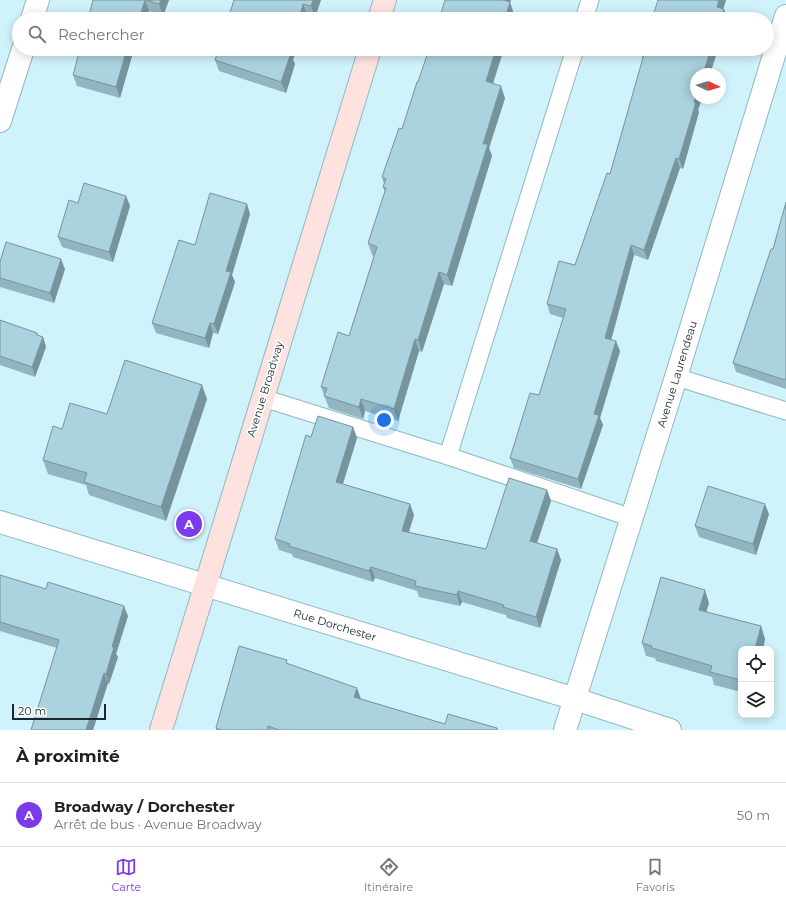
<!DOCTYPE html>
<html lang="fr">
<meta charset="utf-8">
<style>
:root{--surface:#fff;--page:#f2f2f2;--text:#202124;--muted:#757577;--line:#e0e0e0;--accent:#7c3aed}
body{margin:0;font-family:Montserrat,sans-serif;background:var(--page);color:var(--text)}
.controls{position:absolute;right:12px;bottom:12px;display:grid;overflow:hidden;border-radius:8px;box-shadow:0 2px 10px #0003}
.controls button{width:36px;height:36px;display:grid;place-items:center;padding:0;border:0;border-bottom:1px solid var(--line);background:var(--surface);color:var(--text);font:20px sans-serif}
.compass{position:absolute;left:690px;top:68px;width:36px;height:36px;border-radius:50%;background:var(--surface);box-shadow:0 2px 10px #0003;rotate:94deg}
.scale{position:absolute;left:12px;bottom:10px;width:94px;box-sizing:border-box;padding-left:4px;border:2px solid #18282d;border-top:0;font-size:11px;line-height:14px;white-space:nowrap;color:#18282d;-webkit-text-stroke:3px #fff;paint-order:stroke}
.you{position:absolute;left:384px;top:420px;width:14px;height:14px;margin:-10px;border:3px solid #fff;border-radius:50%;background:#1a73e8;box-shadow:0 0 0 6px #1a73e833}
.badge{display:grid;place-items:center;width:26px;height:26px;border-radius:50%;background:var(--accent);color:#fff;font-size:13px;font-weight:700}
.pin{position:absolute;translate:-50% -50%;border:2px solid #fff;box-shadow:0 1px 4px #0006}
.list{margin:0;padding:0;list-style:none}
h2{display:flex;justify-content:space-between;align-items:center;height:52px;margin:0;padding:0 16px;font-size:17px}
h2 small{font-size:13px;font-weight:400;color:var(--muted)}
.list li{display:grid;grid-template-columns:26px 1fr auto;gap:12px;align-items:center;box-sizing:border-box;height:64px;padding:0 16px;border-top:1px solid var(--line)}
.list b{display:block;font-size:15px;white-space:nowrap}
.list p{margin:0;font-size:13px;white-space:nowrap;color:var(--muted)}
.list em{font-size:13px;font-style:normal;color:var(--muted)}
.icon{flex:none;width:22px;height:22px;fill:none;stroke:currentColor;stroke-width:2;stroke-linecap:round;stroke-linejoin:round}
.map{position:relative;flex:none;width:786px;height:730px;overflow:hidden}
.search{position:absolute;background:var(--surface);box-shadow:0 2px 10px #0003;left:12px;right:12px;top:12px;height:44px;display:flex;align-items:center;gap:10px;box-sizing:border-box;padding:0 14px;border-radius:22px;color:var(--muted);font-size:15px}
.sheet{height:116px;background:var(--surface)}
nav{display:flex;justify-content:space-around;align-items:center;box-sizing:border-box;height:56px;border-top:1px solid var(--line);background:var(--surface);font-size:11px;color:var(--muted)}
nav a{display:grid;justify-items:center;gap:2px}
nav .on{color:var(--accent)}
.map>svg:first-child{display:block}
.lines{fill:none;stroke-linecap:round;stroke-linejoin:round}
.lane-casing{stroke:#90b8c3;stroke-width:19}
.street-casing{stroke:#90b8c3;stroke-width:24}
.secondary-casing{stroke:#90b8c3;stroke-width:24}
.lane{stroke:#fff;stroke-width:17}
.street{stroke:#fff;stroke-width:22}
.secondary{stroke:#fde2e0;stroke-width:22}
.wall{fill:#92b5c0}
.shaded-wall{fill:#77949c}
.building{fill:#aad3df;stroke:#77949c}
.labels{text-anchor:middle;stroke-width:3.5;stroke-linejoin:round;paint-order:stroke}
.street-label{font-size:11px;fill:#18282d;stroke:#fff}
</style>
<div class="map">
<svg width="786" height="730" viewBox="0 0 786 730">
<rect width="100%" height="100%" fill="#d0f2fb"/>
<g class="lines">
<g class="lane-casing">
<g id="lane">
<polyline points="584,19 590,0"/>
<polyline points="676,377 786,411"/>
<polyline points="263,398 448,456 632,518"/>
<polyline points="448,456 575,49"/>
</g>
</g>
<g class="street-casing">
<g id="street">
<polyline points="32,19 38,0"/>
<polyline points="0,121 23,49"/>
<polyline points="0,522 575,699 670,730"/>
<polyline points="565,730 676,377 786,16"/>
</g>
</g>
<g class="secondary-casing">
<g id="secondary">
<polyline points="379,19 385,0"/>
<polyline points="161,730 370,49"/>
</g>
</g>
<use href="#lane" class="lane"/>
<use href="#street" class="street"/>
<use href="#secondary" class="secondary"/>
</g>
<g class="wall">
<polygon points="93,0 169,0 163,16 149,11 146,19 88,19"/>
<polygon points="234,0 321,0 315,17 307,15 306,19 228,19"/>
<polygon points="134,49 120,98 77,86 73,75"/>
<polygon points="219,49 297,49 293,60 295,64 286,93 219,71 215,60"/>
<polygon points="642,49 718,49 710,74 696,98 702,98 698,110 699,112 683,169 680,168 648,260 634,255 611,340 620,351 600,418 603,425 581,489 514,468 510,458 539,395 563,318 550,314 547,304 575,265 610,174 643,59 641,53"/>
<polygon points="493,84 505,98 489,148 492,156 452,286 444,284 422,352 419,351 398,421 365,411 363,419 329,408 321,387 349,336 374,256 372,255 368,243 385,192 383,187 384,184 382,177 402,129"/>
<polygon points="126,196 130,206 113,262 62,247 58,237"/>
<polygon points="786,202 786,389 736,372 733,363 773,249"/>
<polygon points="250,214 232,275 235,282 218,334 213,333 209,348 156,333 152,323 195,245"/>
<polygon points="0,262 65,269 54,303 0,287"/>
<polygon points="0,320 37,333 38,335 43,337 46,347 35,377 0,365"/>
<polygon points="207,399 166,521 89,495 86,485 48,474 43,460 62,429 107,414"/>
<polygon points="353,427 357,438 343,484 410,504 414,515 408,532 486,549 547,490 551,501 537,543 557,549 561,560 540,628 507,618 506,615 462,602 460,606 419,597 417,591 375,578 373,582 293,557 292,554 279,550 275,539 311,437"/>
<polygon points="769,514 756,555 699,537 695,526"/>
<polygon points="0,575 128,616 116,654 118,657 109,684 108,683 93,730 31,730 57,648 0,631"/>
<polygon points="709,603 706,612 761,626 765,639 763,649 741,649 741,692 714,685 712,677 656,661 655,658 646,656 642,643"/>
<polygon points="288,664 361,699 445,724 497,728 498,730 216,730 216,728"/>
</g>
<g class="shaded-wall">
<polygon points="145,0 149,11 146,19 139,19"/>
<polygon points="161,0 169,0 163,16 159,4"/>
<polygon points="313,0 321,0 315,17 311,6"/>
<polygon points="503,0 511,0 507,12"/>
<polygon points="719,0 726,0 721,17 717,7"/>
<polygon points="510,2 514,14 513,19 505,19"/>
<polygon points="303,4 307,15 306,19 299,19"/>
<polygon points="724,9 728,19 721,19"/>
<polygon points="127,49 134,49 120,98 116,87"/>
<polygon points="289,49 297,49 293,60 295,64 286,93 281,82"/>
<polygon points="496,49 504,49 490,93 486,81"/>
<polygon points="711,49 718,49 710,74 703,74"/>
<polygon points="501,86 505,98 489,148 492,156 452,286 447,275 483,144"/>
<polygon points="696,96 696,98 702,98 698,110 699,112 683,169 679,159"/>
<polygon points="676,158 680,168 648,260 644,250"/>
<polygon points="126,196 130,206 113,262 109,252"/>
<polygon points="247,204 250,214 232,275 235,282 218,334 214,324 226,271"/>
<polygon points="631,245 634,255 609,348 605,338"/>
<polygon points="61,259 65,269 54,303 50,293"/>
<polygon points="439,272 444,284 422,352 418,340"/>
<polygon points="210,323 213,333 209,348 205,338"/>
<polygon points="37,333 41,342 43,337 46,347 35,377 32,367"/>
<polygon points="415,339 419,351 398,421 394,409"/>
<polygon points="616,341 620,351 600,418 603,425 581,489 578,479 594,414"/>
<polygon points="202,385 207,399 166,521 161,507"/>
<polygon points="361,399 365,411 363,419 359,407"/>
<polygon points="353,427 357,438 340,493 336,482"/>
<polygon points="547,490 551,501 534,552 530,541"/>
<polygon points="410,504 414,515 406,542 402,531"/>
<polygon points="765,504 769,514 756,555 753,544"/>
<polygon points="557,549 561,560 540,628 536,617"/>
<polygon points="371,567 375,578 373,582 369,571"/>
<polygon points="705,590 709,603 703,623 699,610"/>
<polygon points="458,591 462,602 460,606 457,595"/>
<polygon points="124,606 128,616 116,654 118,657 109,684 106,674 112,647"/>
<polygon points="761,626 765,639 763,649 755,649"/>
<polygon points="104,673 108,683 93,730 86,730"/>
<polygon points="357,688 361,699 354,697"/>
</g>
<g class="building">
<polygon points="93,0 145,0 139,19 135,18 135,19 88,19"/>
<polygon points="146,0 161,0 159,4"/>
<polygon points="234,0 313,0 311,6 303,4 299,19 228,19"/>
<polygon points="445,0 503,0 510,2 505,19 439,19"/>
<polygon points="658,0 719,0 717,7 724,9 721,19 652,19"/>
<polygon points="80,49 127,49 116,87 73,75"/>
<polygon points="219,49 289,49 288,52 291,53 281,82 215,60"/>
<polygon points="429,49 496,49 486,81 501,86 483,144 488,144 447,275 439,272 418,340 415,339 394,409 361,399 359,407 324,396 327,388 321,387 338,332 349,336 377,247 368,243 386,188 383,187 386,179 382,177 399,128 402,129 417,82 418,82"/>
<polygon points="642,49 711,49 703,74 696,74 696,96 694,102 696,102 679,159 676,158 644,250 631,245 605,338 616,341 594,414 599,415 578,479 510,458 530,393 539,395 566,309 547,304 559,261 575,265 607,173 610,174 644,54 641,53"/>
<polygon points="84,183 126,196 109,252 58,237 69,200 78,203"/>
<polygon points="210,193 247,204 226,271 231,272 214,324 210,323 205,338 152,323 179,240 195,245"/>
<polygon points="786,202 786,377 785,380 733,363 771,249 773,249"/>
<polygon points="6,242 61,259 50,293 0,278 0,262"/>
<polygon points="0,320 37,333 37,335 43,337 32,367 0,356"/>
<polygon points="125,360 202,385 161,507 84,482 87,473 43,460 53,426 62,429 70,403 107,414"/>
<polygon points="318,416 353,427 336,482 410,504 402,531 486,549 509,478 547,490 530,541 557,549 536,617 503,607 504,605 458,591 457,595 415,586 416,581 371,567 369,571 289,546 290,544 275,539 306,435 311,437"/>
<polygon points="708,486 765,504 753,544 695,526"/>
<polygon points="0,575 46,589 48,582 124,606 112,647 114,647 106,674 104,673 86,730 31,730 59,640 0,622"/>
<polygon points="661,577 705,590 699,610 761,626 755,649 741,649 741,680 710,672 712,666 652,648 652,646 642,643"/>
<polygon points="239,646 287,660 286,663 357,688 354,697 445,724 448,714 497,728 497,730 279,730 268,726 267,730 221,730 216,728"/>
</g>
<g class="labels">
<g class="street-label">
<text transform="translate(677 374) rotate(-73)" y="4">Avenue Laurendeau</text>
<text transform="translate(265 389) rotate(-73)" y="4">Avenue Broadway</text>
<text transform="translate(335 625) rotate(17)" y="4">Rue Dorchester</text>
</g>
</g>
</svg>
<div class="controls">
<button><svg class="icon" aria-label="locate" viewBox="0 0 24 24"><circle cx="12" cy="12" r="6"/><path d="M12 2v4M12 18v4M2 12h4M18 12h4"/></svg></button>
<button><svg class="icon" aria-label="layers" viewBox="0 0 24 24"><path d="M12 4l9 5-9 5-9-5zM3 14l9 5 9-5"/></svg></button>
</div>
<svg class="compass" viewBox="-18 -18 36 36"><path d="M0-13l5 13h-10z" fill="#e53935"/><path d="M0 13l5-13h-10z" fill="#757577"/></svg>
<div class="scale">20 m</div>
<div class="you"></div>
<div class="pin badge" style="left:189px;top:524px">A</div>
<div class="search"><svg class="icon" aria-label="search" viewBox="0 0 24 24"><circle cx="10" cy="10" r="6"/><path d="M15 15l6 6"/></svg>Rechercher</div>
</div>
<section class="sheet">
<h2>À proximité<small></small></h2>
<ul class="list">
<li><span class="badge">A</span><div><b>Broadway / Dorchester</b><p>Arrêt de bus · Avenue Broadway</p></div><em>50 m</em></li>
</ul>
</section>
<nav>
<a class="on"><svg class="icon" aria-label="map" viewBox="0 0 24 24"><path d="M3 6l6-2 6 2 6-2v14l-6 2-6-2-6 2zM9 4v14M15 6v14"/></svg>Carte</a>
<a><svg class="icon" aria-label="directions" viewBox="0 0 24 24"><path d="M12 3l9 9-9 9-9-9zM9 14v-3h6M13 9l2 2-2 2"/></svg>Itinéraire</a>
<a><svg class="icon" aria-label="saved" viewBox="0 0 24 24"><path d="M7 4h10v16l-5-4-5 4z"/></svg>Favoris</a>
</nav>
